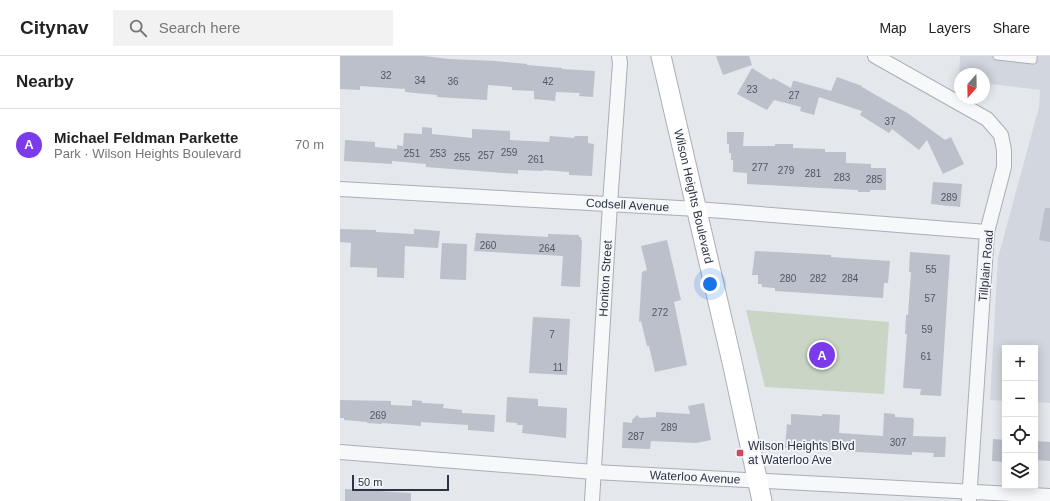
<!DOCTYPE html>
<html lang="en">
<head>
<meta charset="utf-8">
<style>
	body { margin:0; font-family:Helvetica,sans-serif; background:#f2f2f2; color:#222 }
	.controls { position:absolute; right:12px; bottom:12px; display:grid; overflow:hidden; border-radius:0px; box-shadow:0 2px 10px #0003 }
	.controls button { width:36px; height:36px; display:grid; place-items:center; padding:0; border:0; border-bottom:1px solid #e0e0e0; background:#fff; color:#222; font:20px sans-serif }
	.compass { position:absolute; left:614px; top:12px; width:36px; height:36px; border-radius:50%; background:#fff; box-shadow:0 2px 10px #0003; rotate:200deg }
	.scale { position:absolute; left:12px; bottom:10px; width:97px; box-sizing:border-box; padding-left:4px; border:2px solid #2b3445; border-top:0; font-size:11px; line-height:14px; white-space:nowrap; color:#2b3445; -webkit-text-stroke:3px #f4f6f9; paint-order:stroke }
	.you { position:absolute; left:370px; top:228px; width:14px; height:14px; margin:-10px; border:3px solid #fff; border-radius:50%; background:#1a73e8; box-shadow:0 0 0 6px #1a73e833 }
	.badge { display:grid; place-items:center; width:26px; height:26px; border-radius:50%; background:#7c3aed; color:#fff; font-size:13px; font-weight:700 }
	.pin { position:absolute; translate:-50% -50%; border:2px solid #fff; box-shadow:0 1px 4px #0006 }
	.list { margin:0; padding:0; list-style:none }
	h2 { display:flex; justify-content:space-between; align-items:center; height:52px; margin:0; padding:0 16px; font-size:17px }
	h2 small { font-size:13px; font-weight:400; color:#767676 }
	.list li { display:grid; grid-template-columns:26px 1fr auto; gap:12px; align-items:center; box-sizing:border-box; height:72px; padding:0 16px; border-top:1px solid #e0e0e0 }
	.list b { display:block; font-size:15px; white-space:nowrap }
	.list p { margin:0; font-size:13px; white-space:nowrap; color:#767676 }
	.list em { font-size:13px; font-style:normal; color:#767676 }
	.icon { flex:none; width:22px; height:22px; fill:none; stroke:currentColor; stroke-width:2; stroke-linecap:round; stroke-linejoin:round }
	.map { position:relative; flex:none; width:710px; height:445px; overflow:hidden }
	header { display:flex; align-items:center; gap:24px; box-sizing:border-box; height:56px; padding:0 20px; background:#fff; border-bottom:1px solid #e0e0e0 }
	header strong { font-size:19px }
	nav { display:flex; gap:22px; margin-inline-start:auto; font-size:14px }
	.search { width:280px; height:36px; background:#f2f2f2; display:flex; align-items:center; gap:10px; box-sizing:border-box; padding:0 14px; border-radius:0px; color:#767676; font-size:15px }
	main { display:flex }
	aside { flex:1; background:#fff }
	.map>svg:first-child { display:block }
	.built { fill:#d2d6de }
	.green { fill:#c9d6c5 }
	.building { fill:#bbc0ca }
	.lines { fill:none; stroke-linecap:round; stroke-linejoin:round }
	.lane-casing { stroke:#a9aeb7; stroke-width:9 }
	.street-casing { stroke:#a9aeb7; stroke-width:16 }
	.secondary-casing { stroke:#a9aeb7; stroke-width:21 }
	.lane { stroke:#f7f8fa; stroke-width:7 }
	.street { stroke:#f7f8fa; stroke-width:14 }
	.secondary { stroke:#fff; stroke-width:19 }
	.poi-dot { fill:#d1495b; stroke:#f4f6f9; stroke-width:1.5 }
	.labels { text-anchor:middle; stroke-width:3.5; stroke-linejoin:round; paint-order:stroke }
	.number-label { font-size:10px; fill:#4f5766 }
	.street-label { font-size:12px; fill:#2b3445; stroke:#f4f6f9 }
	.poi-label { font-size:12px; fill:#2b3445; stroke:#f4f6f9; text-anchor:start }
</style>
</head>
<body>
<header>
<strong>Citynav</strong>
<div class="search"><svg class="icon" aria-label="search" viewBox="0 0 24 24"><circle cx="10" cy="10" r="6"/><path d="M15 15l6 6"/></svg>Search here</div>
<nav><a>Map</a><a>Layers</a><a>Share</a></nav>
</header>
<main>
<aside>
<h2>Nearby<small></small></h2>
<ul class="list">
<li><span class="badge">A</span><div><b>Michael Feldman Parkette</b><p>Park · Wilson Heights Boulevard</p></div><em>70 m</em></li>
</ul>
</aside>
<div class="map">
<svg width="710" height="445" viewBox="0 0 710 445">
	<rect width="100%" height="100%" fill="#e4e7ec"/>
	<path class="built" d="M620,0H710V347L695,346V292H665V345L650,344L658,202L699,51L700,34L644,27V18H620V24H619Z"/>
	<path class="green" d="M406,254L549,266L544,338L425,331Z"/>
	<path class="building" d="M0,0H84L109,3L155,5L187,8V9L222,12V13L255,15L253,41L239,40L240,37L216,36L215,45L194,43V35L172,34V31L148,29L147,44L97,41V39L65,36V33L20,30V34L0,33Z
		M376,0H409L412,9L383,19Z
		M412,12L431,24L433,22L451,32L453,25H455L491,35L497,21L522,30V31L569,58L605,84L611,81L624,108L603,118L587,84L579,94L552,73L549,77L520,59L522,55L479,41L474,59L460,55L461,51L434,44L427,54L397,38Z
		M82,71L92,72V78L132,82V73L170,75V84L209,86L210,80L234,82L235,80H248V87L254,88L252,120L229,119V116L203,114V115L178,114V118L86,111V108L52,105V108L4,105L5,84L35,86V91L57,93V89L63,90L64,77L82,78Z
		M387,76H404L403,90H435V88H453V92L485,93V96H506V107L531,108V112H546V134H530V136H518V134L407,128V117L393,116V104H391V97H389V88H387Z
		M593,126L622,128L620,151L591,148Z
		M705,152H710V186L699,184Z
		M0,173L36,174V176L74,178V173L100,175L98,192L65,190L64,222L37,221V212L10,211L11,187L0,186Z
		M136,177L208,181V178L239,179V181H241V184H242L240,231L221,230L223,200L134,195Z
		M327,184L341,244L334,246L347,309L315,316L309,290H307L301,265L299,266L302,216L307,214L301,190Z
		M102,187L127,188L126,224L100,223Z
		M415,195L491,199V201L550,205L548,227H544L543,242L435,235V232L422,231V228H418V219H412Z
		M570,196L610,199L601,340L580,339L581,333L563,332L567,278H565L566,259H568L571,216H569Z
		M193,261L230,263L227,319L189,317Z
		M167,341L198,343V350L227,352L226,382L182,377L183,369H177V367L166,366Z
		M0,344L51,345V349L72,350V344L82,345V347L104,348L103,352L122,354V357L155,359L154,376L128,374V369L81,366V370L42,367V368L27,367V366L4,364V362H0Z
		M364,347L371,384L356,387L311,385L310,393L282,392L283,366L292,367V364L297,359L300,362L316,361V356L350,358L348,350Z
		M544,357L555,358V361L573,362V363H574L573,380L606,381L605,401H593L594,397L572,396V399L553,398L445,392L447,368L451,369V358L482,360V358L500,359L499,377L543,380Z
		M653,383L665,384V406L652,405Z
		M695,385L710,386V405L695,404Z
		M5,433L71,437V445H5Z"/>
	<g class="lines">
		<defs>
			<path id="lane" d="M657,0L693,4V0"/>
			<g id="street">
				<path d="M535,0L647,63L661,79L664,94V111L647,176L629,445"/>
				<path id="s1" d="M0,133L357,153L647,176"/>
				<path id="s2" d="M0,396L254,416L710,440"/>
				<path id="s3" d="M252,445L270,148L280,7L279,0"/>
			</g>
			<g id="secondary">
				<path id="s4" d="M321,0L392,306L422,445"/>
			</g>
		</defs>
		<use href="#lane" class="lane-casing"/>
		<use href="#street" class="street-casing"/>
		<use href="#secondary" class="secondary-casing"/>
		<use href="#lane" class="lane"/>
		<use href="#street" class="street"/>
		<use href="#secondary" class="secondary"/>
	</g>
	<rect class="poi-dot" x="396" y="393" width="8" height="8" rx="2"/>
	<g class="labels">
		<g class="number-label">
			<text x="46" y="23">32</text>
			<text x="80" y="28">34</text>
			<text x="113" y="29">36</text>
			<text x="208" y="29">42</text>
			<text x="412" y="37">23</text>
			<text x="454" y="43">27</text>
			<text x="550" y="69">37</text>
			<text x="169" y="100">259</text>
			<text x="72" y="101">251</text>
			<text x="98" y="101">253</text>
			<text x="146" y="103">257</text>
			<text x="122" y="105">255</text>
			<text x="196" y="107">261</text>
			<text x="420" y="115">277</text>
			<text x="446" y="118">279</text>
			<text x="473" y="121">281</text>
			<text x="502" y="125">283</text>
			<text x="534" y="127">285</text>
			<text x="609" y="145">289</text>
			<text x="148" y="193">260</text>
			<text x="207" y="196">264</text>
			<text x="591" y="217">55</text>
			<text x="448" y="226">280</text>
			<text x="478" y="226">282</text>
			<text x="510" y="226">284</text>
			<text x="590" y="246">57</text>
			<text x="320" y="260">272</text>
			<text x="587" y="277">59</text>
			<text x="212" y="282">7</text>
			<text x="586" y="304">61</text>
			<text x="218" y="315">11</text>
			<text x="38" y="363">269</text>
			<text x="329" y="375">289</text>
			<text x="296" y="384">287</text>
			<text x="558" y="390">307</text>
		</g>
		<g class="street-label">
			<text dy="4" stroke="none"><textPath href="#s4" startOffset="144">Wilson Heights Boulevard</textPath></text>
			<text dy="4" stroke="none"><textPath href="#s1" startOffset="288">Codsell Avenue</textPath></text>
			<text transform="translate(646 210) rotate(-85)" y="4">Tillplain Road</text>
			<text dy="4" stroke="none"><textPath href="#s3" startOffset="223">Honiton Street</textPath></text>
			<text dy="4" stroke="none"><textPath href="#s2" startOffset="356">Waterloo Avenue</textPath></text>
		</g>
		<g class="poi-label">
			<text x="408" y="394">Wilson Heights Blvd<tspan x="408" dy="14">at Waterloo Ave</tspan></text>
		</g>
	</g>
</svg>
<div class="controls">
<button>+</button>
<button>−</button>
<button><svg class="icon" aria-label="locate" viewBox="0 0 24 24"><circle cx="12" cy="12" r="6"/><path d="M12 2v4M12 18v4M2 12h4M18 12h4"/></svg></button>
<button><svg class="icon" aria-label="layers" viewBox="0 0 24 24"><path d="M12 4l9 5-9 5-9-5zM3 14l9 5 9-5"/></svg></button>
</div>
<svg class="compass" viewBox="-18 -18 36 36"><path d="M0-13l5 13h-10z" fill="#e53935"/><path d="M0 13l5-13h-10z" fill="#767676"/></svg>
<div class="scale">50 m</div>
<div class="you"></div>
<div class="pin badge" style="left:482px;top:299px">A</div>
</div>
</main>
</body>
</html>
